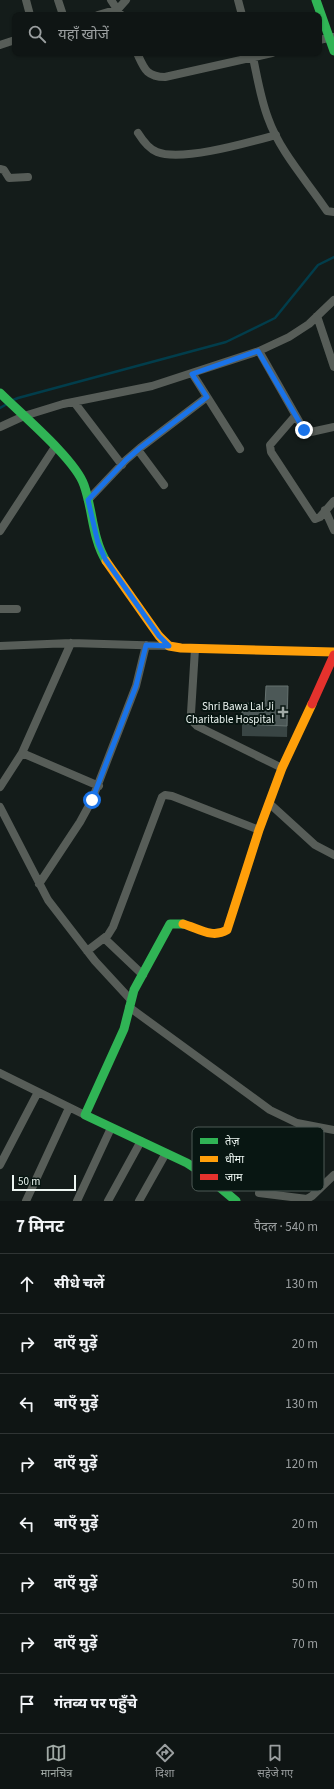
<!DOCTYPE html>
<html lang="hi">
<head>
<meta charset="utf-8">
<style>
	body { margin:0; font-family:"Source Sans 3","Noto Sans Devanagari",sans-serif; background:#181e1d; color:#f1f3f6 }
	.scale { position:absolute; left:12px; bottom:10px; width:64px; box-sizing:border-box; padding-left:4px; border:2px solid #edf6f2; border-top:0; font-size:11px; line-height:14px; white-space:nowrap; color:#edf6f2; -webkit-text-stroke:3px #081612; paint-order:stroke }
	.stop { position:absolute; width:12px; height:12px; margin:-9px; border:3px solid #1a73e8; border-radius:50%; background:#fff }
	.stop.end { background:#1a73e8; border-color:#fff; box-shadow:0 1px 4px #0008 }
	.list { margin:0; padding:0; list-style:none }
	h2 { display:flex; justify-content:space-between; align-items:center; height:52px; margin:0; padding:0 16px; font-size:17px }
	h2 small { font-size:13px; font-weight:400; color:#9b9fa0 }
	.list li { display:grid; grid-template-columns:26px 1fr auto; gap:12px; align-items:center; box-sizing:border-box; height:60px; padding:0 16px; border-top:1px solid #2f3434 }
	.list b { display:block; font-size:15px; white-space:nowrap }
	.list em { font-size:13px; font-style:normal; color:#9b9fa0 }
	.icon { flex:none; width:22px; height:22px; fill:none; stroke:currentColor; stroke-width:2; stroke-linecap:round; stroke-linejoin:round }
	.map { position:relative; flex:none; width:334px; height:1201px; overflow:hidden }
	.search { position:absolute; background:#0f1514; box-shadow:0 1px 3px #0004; left:12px; right:12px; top:12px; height:44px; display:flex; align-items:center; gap:10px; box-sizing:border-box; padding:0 14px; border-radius:8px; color:#9b9fa0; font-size:15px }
	.sheet { height:532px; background:#0f1514 }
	nav { display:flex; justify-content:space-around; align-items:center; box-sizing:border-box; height:56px; border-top:1px solid #2f3434; background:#0f1514; font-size:11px; color:#9b9fa0 }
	nav a { display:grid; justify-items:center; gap:2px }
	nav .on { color:#a1aaa6 }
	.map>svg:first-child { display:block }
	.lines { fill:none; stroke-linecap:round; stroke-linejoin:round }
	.stream { stroke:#023d4b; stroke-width:2.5 }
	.street { stroke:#575d58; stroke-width:8 }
	.fast { stroke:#30b455; stroke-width:9 }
	.slow { stroke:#ff9f0a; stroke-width:9 }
	.jam { stroke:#e5322d; stroke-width:9 }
	.wall { fill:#394544 }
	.building { fill:#4c5857; stroke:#65716f }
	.route { stroke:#1a73e8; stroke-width:5 }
	.poi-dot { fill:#a1aaa6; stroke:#081612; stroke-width:1.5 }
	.labels { text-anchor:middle; stroke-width:4; stroke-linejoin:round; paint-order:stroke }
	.poi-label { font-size:11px; fill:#edf6f2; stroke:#081612; text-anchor:end }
	.key { fill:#081612; stroke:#4d5955; stroke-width:1 }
	.key-label { font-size:11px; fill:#edf6f2 }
</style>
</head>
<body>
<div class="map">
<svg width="334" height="1201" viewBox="0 0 334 1201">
	<rect width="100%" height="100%" fill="#141c1a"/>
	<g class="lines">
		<path class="stream" d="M13,400L18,398L226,342L275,318L318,265L334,257
			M0,408L7,404"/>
		<path class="street" d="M26,0L30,15
			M58,0L63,15
			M111,0L121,15
			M238,0L242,15
			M98,15L118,9L126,0
			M319,40L333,37
			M0,45L15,40
			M137,53C144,68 146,77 165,77L272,53
			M252,53C257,75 260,97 268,118C280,152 307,181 327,211L334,212
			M138,133C143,141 149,149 157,152C182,162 250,142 276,135
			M0,169L4,170L9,178L28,177
			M317,316L334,367
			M259,351L304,430L311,432L334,427
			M192,373L240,449
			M74,402L122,465
			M295,416L270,445L271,452L315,519L320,517L334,501
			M0,427L24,416L63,404L152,386L259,351L289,337L309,324L334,300
			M138,450L164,485
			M88,500L126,460L140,448L207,397
			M325,510L334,530
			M0,531L55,447
			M0,609H17
			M0,646L71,643L169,646
			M195,649L191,713L193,722L197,726L282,768
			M22,753L99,786
			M0,787L22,753L71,643
			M270,804L315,845L334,855
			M0,807L48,900L95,961L131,1000
			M39,884L80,822L92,800L136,686L146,645
			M104,938L143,975
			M87,951L108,935L113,927L162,797L165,795L172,796L259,830
			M129,1007L270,1110L297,1123L334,1130
			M0,1073L85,1115
			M0,1165L38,1092
			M259,1193L307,1199L312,1196L334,1175
			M26,1201L69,1108
			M77,1201L111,1128
			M108,1201L141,1141
			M139,1201L166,1153"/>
		<path class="fast" d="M316,0L334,51
			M0,393C21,414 75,459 84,485C93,510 92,538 106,561
			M183,924H170L134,990L124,1029L85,1115L187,1163L204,1174L236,1201"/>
		<path class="slow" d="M106,561L159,636L169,646L181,648L334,652
			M183,924C198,928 212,939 227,930L259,830L282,768L312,704"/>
		<path class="jam" d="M312,704L334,655"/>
	</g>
	<path class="wall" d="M288,698L287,737L242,736V724L265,704Z"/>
	<path class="building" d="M266,686H288L287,726L242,724V703L265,704Z"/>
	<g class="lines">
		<path class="route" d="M92,800L136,686L146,645L169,646L159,636L105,559L98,543L88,500L126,460L140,448L207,397L192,374L258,351L304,430"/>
	</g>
	<path class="poi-dot" d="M281 706h4v4h4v4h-4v4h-4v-4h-4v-4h4z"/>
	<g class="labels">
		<g class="poi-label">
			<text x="274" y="710">Shri Bawa Lal Ji<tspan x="274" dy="13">Charitable Hospital</tspan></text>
		</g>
	</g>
	<rect x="192" y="1127" width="132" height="64" rx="6" class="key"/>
	<rect x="200" y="1138" width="18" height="6" fill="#30b455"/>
	<rect x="200" y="1156" width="18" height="6" fill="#ff9f0a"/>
	<rect x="200" y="1174" width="18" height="6" fill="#e5322d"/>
	<g class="key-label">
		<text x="225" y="1145">तेज़</text>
		<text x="225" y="1163">धीमा</text>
		<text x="225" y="1181">जाम</text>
	</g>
</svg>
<div class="scale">50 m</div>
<div class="stop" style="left:92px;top:800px"></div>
<div class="stop end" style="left:304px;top:430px"></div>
<div class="search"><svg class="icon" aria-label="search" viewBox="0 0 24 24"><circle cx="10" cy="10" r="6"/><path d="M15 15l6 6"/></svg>यहाँ खोजें</div>
</div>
<section class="sheet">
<h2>7 मिनट<small>पैदल · 540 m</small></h2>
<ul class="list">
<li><svg class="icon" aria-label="ahead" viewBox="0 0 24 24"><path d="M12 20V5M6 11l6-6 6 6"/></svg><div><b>सीधे चलें</b></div><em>130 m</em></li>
<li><svg class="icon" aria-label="right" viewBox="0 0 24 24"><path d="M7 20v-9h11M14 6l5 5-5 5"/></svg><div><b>दाएँ मुड़ें</b></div><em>20 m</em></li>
<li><svg class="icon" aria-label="left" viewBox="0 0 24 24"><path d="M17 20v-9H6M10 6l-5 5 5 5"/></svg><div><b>बाएँ मुड़ें</b></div><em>130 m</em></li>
<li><svg class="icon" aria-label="right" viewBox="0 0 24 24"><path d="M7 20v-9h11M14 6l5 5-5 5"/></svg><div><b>दाएँ मुड़ें</b></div><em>120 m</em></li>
<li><svg class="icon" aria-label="left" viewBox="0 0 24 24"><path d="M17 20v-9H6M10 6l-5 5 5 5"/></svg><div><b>बाएँ मुड़ें</b></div><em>20 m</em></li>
<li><svg class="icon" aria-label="right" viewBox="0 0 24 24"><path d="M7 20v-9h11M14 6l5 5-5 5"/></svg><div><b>दाएँ मुड़ें</b></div><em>50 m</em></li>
<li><svg class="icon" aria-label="right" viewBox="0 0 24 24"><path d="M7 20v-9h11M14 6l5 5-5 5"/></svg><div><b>दाएँ मुड़ें</b></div><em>70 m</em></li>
<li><svg class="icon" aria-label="arrive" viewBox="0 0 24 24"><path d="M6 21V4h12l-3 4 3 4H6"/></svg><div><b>गंतव्य पर पहुँचे</b></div></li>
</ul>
</section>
<nav>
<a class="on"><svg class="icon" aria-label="map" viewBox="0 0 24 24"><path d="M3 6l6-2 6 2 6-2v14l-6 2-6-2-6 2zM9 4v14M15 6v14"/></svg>मानचित्र</a>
<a><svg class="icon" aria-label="directions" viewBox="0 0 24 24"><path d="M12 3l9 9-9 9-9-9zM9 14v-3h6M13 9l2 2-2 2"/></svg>दिशा</a>
<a><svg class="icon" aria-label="saved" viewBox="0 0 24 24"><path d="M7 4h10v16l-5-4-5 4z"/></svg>सहेजे गए</a>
</nav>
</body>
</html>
